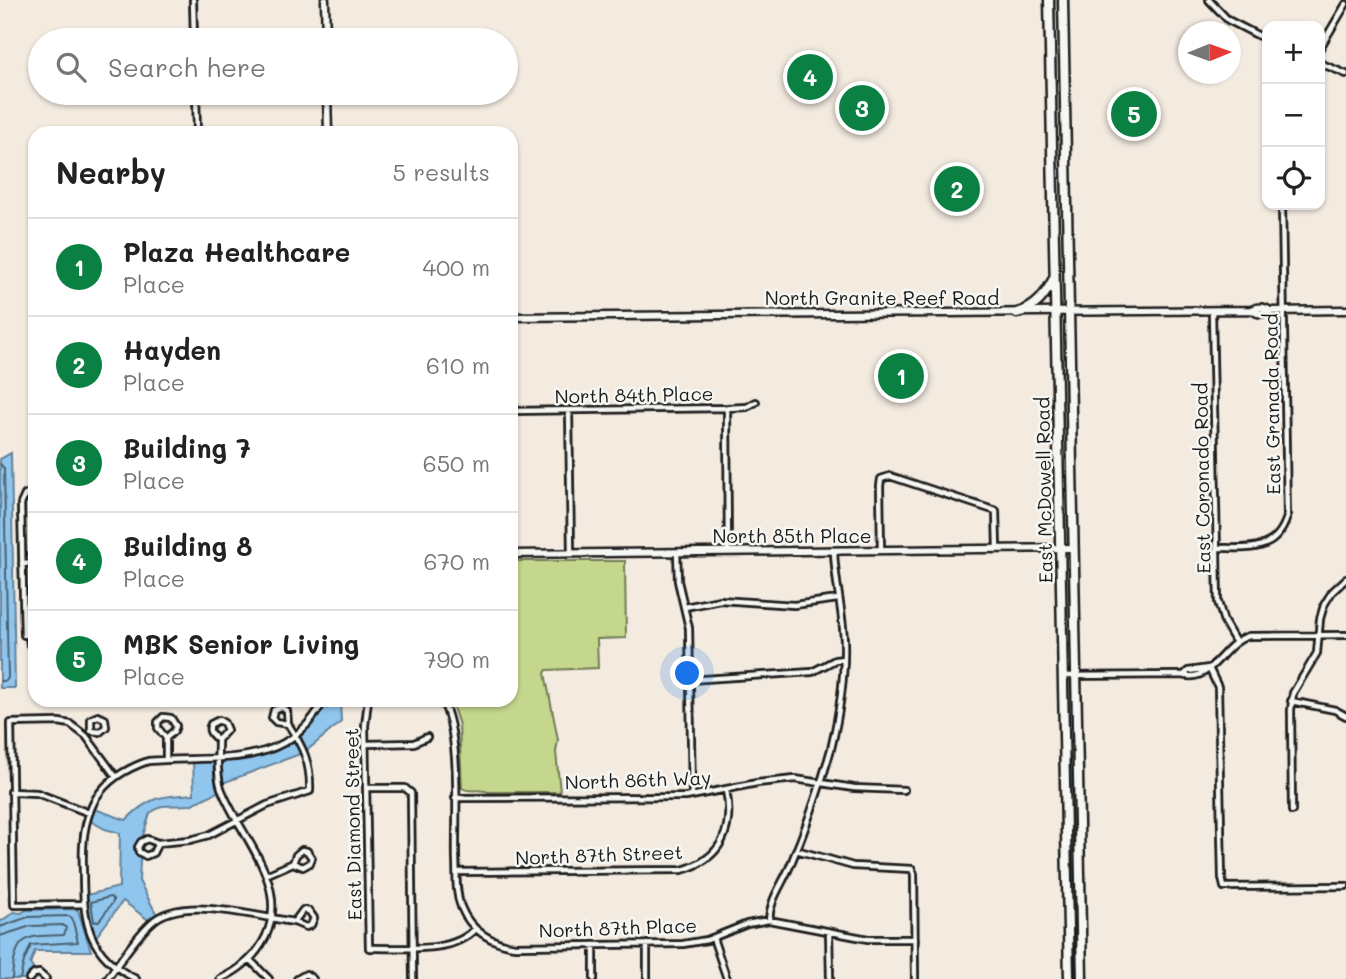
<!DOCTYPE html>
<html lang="en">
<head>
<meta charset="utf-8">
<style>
	body { margin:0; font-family:Mali,sans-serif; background:#f2f2f2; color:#222 }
	.controls { position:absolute; right:21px; top:21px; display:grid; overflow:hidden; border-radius:14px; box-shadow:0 2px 5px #0004 }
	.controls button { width:63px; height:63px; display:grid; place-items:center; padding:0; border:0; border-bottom:2px solid #e0e0e0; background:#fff; color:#222; font:35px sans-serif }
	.compass { position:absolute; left:1178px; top:21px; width:63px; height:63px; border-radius:50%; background:#fff; box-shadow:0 2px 5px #0004; rotate:89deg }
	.you { position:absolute; left:688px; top:674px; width:24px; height:24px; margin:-18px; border:5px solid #fff; border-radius:50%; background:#1a73e8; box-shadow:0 0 0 10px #1a73e833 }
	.badge { display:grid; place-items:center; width:46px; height:46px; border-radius:50%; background:#0b8043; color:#fff; font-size:23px; font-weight:700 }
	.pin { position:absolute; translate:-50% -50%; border:4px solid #fff; box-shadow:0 2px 7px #0006 }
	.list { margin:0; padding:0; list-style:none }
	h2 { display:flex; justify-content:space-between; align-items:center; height:91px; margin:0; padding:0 28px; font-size:30px }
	h2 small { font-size:23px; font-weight:400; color:#767676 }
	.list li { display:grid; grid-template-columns:46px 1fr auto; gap:21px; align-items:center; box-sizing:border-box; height:98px; padding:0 28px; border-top:2px solid #e0e0e0 }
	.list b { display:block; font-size:26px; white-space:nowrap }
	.list p { margin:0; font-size:23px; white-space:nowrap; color:#767676 }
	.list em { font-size:23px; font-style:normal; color:#767676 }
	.icon { flex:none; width:38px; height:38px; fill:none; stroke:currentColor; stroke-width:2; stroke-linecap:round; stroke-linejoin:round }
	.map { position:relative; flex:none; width:1346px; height:979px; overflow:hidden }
	.search { position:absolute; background:#fff; box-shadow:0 2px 5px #0004; left:28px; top:28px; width:490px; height:77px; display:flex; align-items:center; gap:18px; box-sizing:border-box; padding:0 24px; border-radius:38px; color:#767676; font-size:26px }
	.panel { position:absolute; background:#fff; box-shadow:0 2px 5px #0004; left:28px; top:126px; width:490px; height:581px; border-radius:21px }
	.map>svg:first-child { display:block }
	.green { fill:#c4d78c; stroke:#707a54; stroke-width:2 }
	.water { fill:#90c6ee; stroke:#62829a; stroke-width:2 }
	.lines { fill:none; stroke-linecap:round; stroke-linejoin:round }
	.shore { stroke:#4a6070; stroke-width:2 }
	.minor-casing { stroke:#1c1c1c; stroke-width:10 }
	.tertiary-casing { stroke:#1c1c1c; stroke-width:11 }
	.primary-casing { stroke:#1c1c1c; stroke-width:13 }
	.minor { stroke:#f6f6f2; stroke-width:4.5 }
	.tertiary { stroke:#f6f6f2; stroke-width:6 }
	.primary { stroke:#f6f6f2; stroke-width:8 }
	.labels { text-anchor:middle; stroke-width:5; stroke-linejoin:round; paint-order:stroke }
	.street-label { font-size:19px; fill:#1c1c1c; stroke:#f6f6f2 }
</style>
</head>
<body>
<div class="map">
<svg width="1346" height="979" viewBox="0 0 1346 979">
	<rect width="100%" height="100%" fill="#f4ebe0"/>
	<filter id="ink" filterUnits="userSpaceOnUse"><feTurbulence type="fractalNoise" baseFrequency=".0143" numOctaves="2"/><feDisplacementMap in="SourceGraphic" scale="14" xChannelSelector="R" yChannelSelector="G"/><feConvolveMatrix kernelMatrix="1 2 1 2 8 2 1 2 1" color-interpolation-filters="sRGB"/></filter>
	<g filter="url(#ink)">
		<path class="green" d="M511,561H625L626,638L597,639L598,668L547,670L545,673L558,740L556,752L560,792H488C480,788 469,793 462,788L459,725L451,701L511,700Z"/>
		<path class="water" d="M11,453L15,688H0V459Z
			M324,700H340L341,722L305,752L220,784L222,790L190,805L162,806L150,813L141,842L139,881L158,917L151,922L123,901L93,941L83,896L119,887L120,833L105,829L87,819L92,808L126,820C150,796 161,796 194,794L193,759C216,759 262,755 281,744C298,734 313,716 324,700Z
			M75,909L78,910L91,951H35L30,964L34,970L29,973L26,979H0V922L14,912L21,913L26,910Z"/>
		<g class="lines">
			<path class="shore" d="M0,464L4,468L8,678L6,681H0
				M110,897L113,899V902L99,921L94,922L91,902Z
				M0,927L28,917L69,916L72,918L78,942L31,945L24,961L20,979
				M0,936L31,926L63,925L66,928L64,935C26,936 15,934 12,979"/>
			<defs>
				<path id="minor" d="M193,0L194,40
					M1209,0L1228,20L1267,40
					M1320,48L1346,4
					M1320,63L1346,74
					M196,93L197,133
					M1212,311L1218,602L1224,622L1235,641
					M727,408L728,552
					M569,410L571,553
					M511,411L727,408L747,407L756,402
					M35,491L25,495L21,504L24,635H35
					M1217,548C1248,548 1276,553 1287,517L1282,205
					M881,550L880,486L881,479L890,476L996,511L997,548
					M677,552L678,581L689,628L692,796
					M22,564L35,563
					M685,607L720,600L794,605L838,599
					M29,635L30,645
					M1209,668L1218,687L1222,878L1224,887L1346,886
					M1184,675L1188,671L1209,668
					M1064,676L1182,675C1212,684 1222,643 1249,636L1346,635
					M689,680L812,672L835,660L844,659
					M368,700L365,726L369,948C402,947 451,955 475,929
					M442,700C462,739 455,815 456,859C457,875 455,892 461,907C470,930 491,943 515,946L683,944L707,940L747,924L769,920L868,939H915
					M1291,701L1335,710L1346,716
					M281,707L287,711L288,724L276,722L272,718L274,710Z
					M98,716L105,719L106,727L100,732L91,731V719Z
					M163,717L171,718L176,726L174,731L166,738L158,728V722Z
					M219,720L224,723L227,730L218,740C212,735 207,731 211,724Z
					M218,740C218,755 216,773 221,788C239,836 290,882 266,936C256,957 240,970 220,979
					M366,744L414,743L427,737
					M166,760V738
					M366,788H405L411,793L413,979
					M11,792L37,793L89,813
					M455,798L686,797L757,783L795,779L854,788L904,790
					M1292,811L1291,710L1293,693L1317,653L1320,619L1324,605L1332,592L1346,579
					M147,839L158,843L153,853L146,856L139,852L138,847L141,842Z
					M158,843L190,840L209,835L267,805L310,791C311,763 303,747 288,724
					M302,850L307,851L312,858L310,863L303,867L293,863L296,855Z
					M796,850L853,866L912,869L914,874L915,979
					M457,872L682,870C722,859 734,829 726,790
					M266,875L293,863
					M83,904L14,905L11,723L59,722L70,724L86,736L116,777
					M303,910L309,911L314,918L311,925L306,927L294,922Z
					M769,920C770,899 782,885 790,866C806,828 820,788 831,749C839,715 845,677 844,642C843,611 835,582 834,551
					M829,932L830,979
					M713,938L727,979
					M647,944V979
					M594,945V979
					M250,960L269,979
					M29,979L34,974L39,973L46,979
					M107,979C121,960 134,939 151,923C181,894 257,917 294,922
					M136,979C87,955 83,921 83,871C82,845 83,822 96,798C107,780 128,768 148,761C214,755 287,772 324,700
					M297,979L306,974L313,979"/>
				<path id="tertiary" d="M325,0L326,40
					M327,93L328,133
					M1252,310C1258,315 1265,314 1270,311L1346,310
					M511,317L1252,310C1258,306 1265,307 1270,311
					M511,554L1074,548"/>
				<path id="primary" d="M1049,0L1069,979
					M1063,0L1082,979
					M1017,313C1036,308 1045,296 1054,278"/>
			</defs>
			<use href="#minor" class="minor-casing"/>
			<use href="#tertiary" class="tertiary-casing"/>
			<use href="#primary" class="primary-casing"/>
			<use href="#minor" class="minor"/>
			<use href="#tertiary" class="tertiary"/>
			<use href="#primary" class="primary"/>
		</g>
	</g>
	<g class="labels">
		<g class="street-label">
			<text x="882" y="305">North Granite Reef Road</text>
			<text transform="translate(634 395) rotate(-1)" y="7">North 84th Place</text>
			<text transform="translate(1272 404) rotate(-91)" y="7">East Granada Road</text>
			<text transform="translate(1202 478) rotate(-91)" y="7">East Coronado Road</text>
			<text transform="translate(1044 490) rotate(-91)" y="7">East McDowell Road</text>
			<text x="792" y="543">North 85th Place</text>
			<text transform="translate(638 780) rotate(-2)" y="7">North 86th Way</text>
			<text transform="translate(353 824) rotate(-91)" y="7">East Diamond Street</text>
			<text transform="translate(599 855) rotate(-2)" y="7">North 87th Street</text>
			<text transform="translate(618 928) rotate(-2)" y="7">North 87th Place</text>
		</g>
	</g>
</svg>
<div class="controls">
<button>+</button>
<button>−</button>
<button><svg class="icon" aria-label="locate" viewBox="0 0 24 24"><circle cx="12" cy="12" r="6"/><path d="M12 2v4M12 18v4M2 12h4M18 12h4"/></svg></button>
</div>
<svg class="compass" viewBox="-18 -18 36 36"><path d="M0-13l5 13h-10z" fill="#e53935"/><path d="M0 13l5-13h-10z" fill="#767676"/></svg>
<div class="you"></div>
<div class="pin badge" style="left:901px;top:376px">1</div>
<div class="pin badge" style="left:957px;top:189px">2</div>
<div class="pin badge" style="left:862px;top:108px">3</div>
<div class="pin badge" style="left:810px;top:77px">4</div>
<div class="pin badge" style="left:1134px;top:114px">5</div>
<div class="search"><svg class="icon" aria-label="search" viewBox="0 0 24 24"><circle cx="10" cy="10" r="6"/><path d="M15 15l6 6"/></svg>Search here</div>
<section class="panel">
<h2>Nearby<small>5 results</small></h2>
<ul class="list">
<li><span class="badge">1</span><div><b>Plaza Healthcare</b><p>Place</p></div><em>400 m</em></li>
<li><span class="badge">2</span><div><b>Hayden</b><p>Place</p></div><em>610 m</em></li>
<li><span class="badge">3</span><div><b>Building 7</b><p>Place</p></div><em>650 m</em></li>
<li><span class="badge">4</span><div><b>Building 8</b><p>Place</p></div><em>670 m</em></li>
<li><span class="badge">5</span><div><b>MBK Senior Living</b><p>Place</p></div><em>790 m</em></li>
</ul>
</section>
</div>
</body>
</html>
